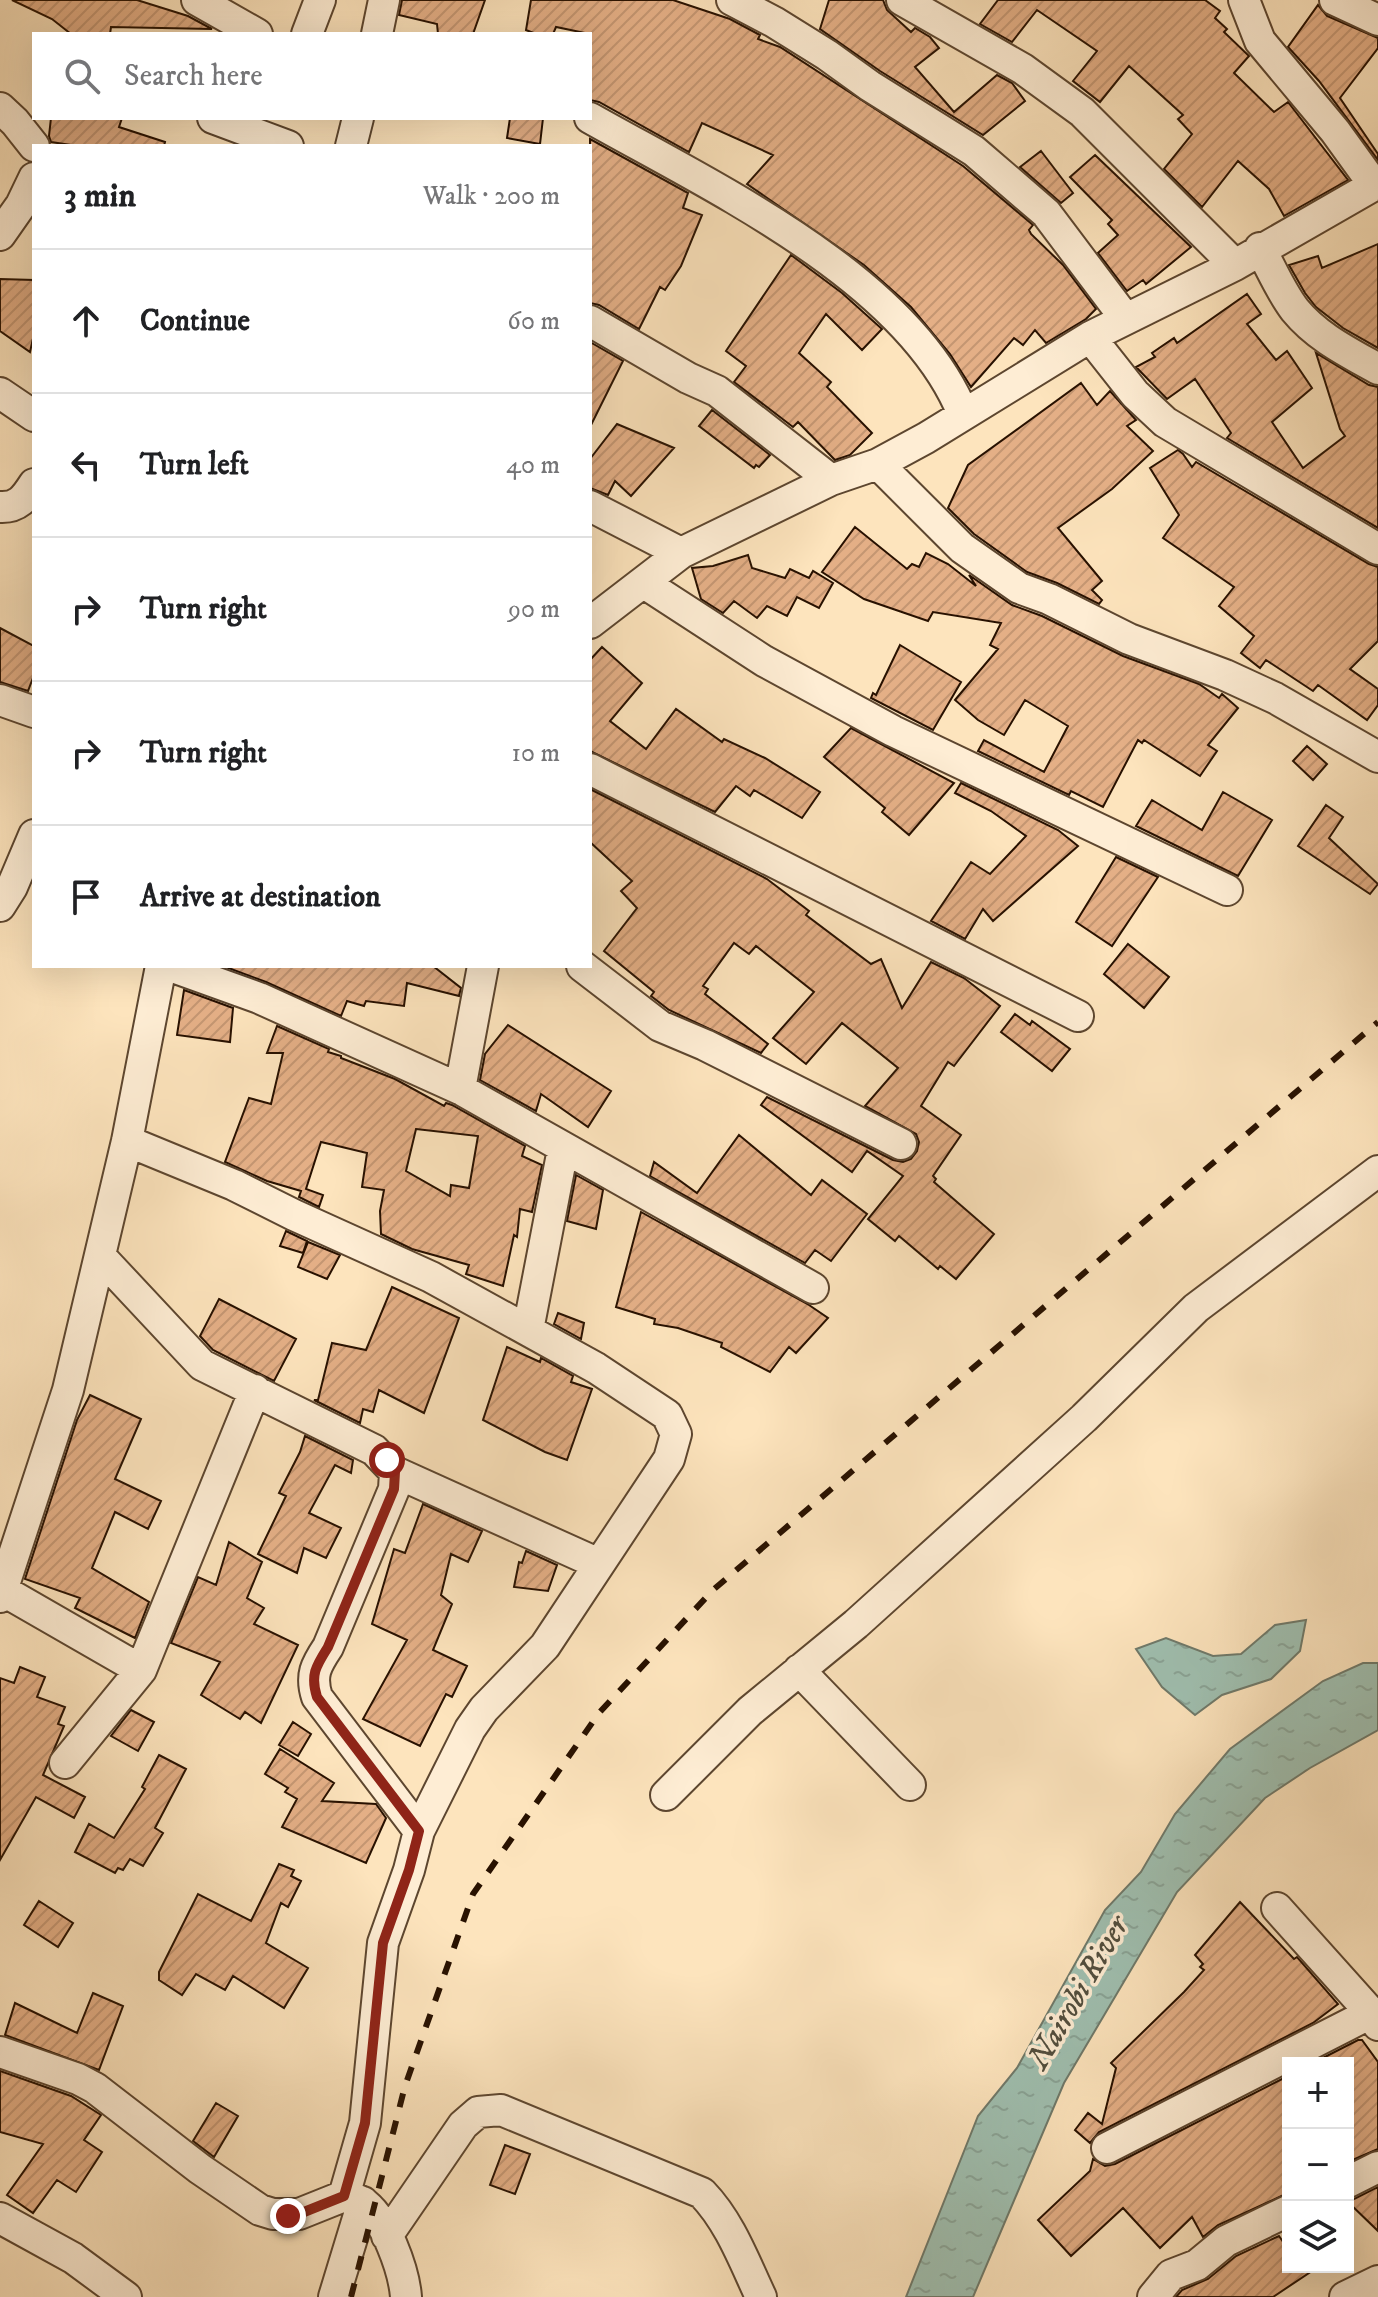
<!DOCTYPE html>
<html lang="en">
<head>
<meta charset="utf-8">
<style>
	body { margin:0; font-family:"IM FELL DW Pica",serif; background:#f2f2f2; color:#202124 }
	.controls { position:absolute; right:24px; bottom:24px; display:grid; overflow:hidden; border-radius:0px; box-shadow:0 8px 32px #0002 }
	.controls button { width:72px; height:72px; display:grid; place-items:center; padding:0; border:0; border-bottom:2px solid #e0e0e0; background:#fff; color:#202124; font:40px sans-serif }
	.stop { position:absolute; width:24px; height:24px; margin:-18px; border:6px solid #8f2418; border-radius:50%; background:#fff }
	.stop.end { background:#8f2418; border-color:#fff; box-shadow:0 2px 8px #0008 }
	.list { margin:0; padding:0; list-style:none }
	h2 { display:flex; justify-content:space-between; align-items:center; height:104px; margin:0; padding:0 32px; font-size:34px }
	h2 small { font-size:26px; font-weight:400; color:#757577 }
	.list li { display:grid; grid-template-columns:52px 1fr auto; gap:24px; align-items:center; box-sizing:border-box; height:144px; padding:0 32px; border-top:2px solid #e0e0e0 }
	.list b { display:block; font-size:30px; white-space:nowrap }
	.list em { font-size:26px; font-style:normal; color:#757577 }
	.icon { flex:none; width:44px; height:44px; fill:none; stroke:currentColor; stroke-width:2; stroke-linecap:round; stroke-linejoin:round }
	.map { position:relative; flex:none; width:1378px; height:2297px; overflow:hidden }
	.search { position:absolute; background:#fff; box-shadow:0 8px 32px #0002; left:32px; top:32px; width:560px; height:88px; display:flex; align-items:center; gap:20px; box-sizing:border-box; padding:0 28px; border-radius:0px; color:#757577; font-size:30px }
	.panel { position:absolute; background:#fff; box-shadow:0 8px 32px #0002; left:32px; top:144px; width:560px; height:824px; border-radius:0px }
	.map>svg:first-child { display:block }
	.water { fill:url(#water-ripples); stroke:#6f796a; stroke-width:2 }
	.building { fill:url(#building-hatch); stroke:#281100; stroke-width:2; fill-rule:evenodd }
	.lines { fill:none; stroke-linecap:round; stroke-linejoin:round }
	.minor-casing { stroke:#5d462f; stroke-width:34 }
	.minor { stroke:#feedd4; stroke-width:30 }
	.rail { stroke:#281100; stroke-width:6; stroke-dasharray:14 14; stroke-linecap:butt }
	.route { stroke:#8f2418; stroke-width:10 }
	.labels { text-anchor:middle; stroke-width:7; stroke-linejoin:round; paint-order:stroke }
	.water-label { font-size:32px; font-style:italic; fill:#524e3e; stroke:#feedd4 }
</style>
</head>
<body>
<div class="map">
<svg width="1378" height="2297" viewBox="0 0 1378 2297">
	<defs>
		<pattern id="water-ripples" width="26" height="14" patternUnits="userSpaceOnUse" patternTransform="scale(2)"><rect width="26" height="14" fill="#9fbfb0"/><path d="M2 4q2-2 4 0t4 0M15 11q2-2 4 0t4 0" fill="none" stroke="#89a396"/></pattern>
		<pattern id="building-hatch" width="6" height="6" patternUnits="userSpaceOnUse" patternTransform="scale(2)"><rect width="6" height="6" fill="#e4af86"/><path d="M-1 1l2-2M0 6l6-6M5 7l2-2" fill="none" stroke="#c49672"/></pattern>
	</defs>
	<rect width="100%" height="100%" fill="#fde4bd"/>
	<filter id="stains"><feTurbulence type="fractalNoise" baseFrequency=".0025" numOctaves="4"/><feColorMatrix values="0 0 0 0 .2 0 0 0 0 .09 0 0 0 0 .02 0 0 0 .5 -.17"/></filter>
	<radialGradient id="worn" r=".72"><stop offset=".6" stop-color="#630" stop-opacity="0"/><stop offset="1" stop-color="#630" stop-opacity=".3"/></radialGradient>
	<path class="water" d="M1306,1620L1300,1651L1271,1679L1222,1695L1195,1715L1162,1687L1136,1649L1166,1638L1213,1656L1241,1654L1275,1625Z
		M1363,1663H1378V1730L1310,1768L1265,1798L1177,1892L1064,2083L973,2297H906L978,2116L1017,2068L1105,1910L1141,1872L1175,1814L1230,1749L1323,1681Z"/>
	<path class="building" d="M12,0H137L188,16L212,29L111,27L110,34H71L52,19Z
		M402,0H485L473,34H438L437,24L399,15Z
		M531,0H673L730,19L760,35L758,39L780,47L963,166L1033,225L1029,230L1031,234L1063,265L1096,309L1086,319L1046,343L1035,330L1023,345L1014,338L971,387L950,354L911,307L864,265L747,184L773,155L702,123L689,152L599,102L590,100V34L556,27L553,34H536L526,30Z
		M829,0H883L887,10L911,32L915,28L930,37L939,48L915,67L954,112L997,75L1012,83L1025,101L983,135L880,71L820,29Z
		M998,0H1205L1220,11L1215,18L1227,29L1224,32L1249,56L1234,73L1274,112L1288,102L1348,180L1284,216L1269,189L1238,161L1202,207L1164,169L1192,134L1178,119L1183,115L1129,66L1100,102L1073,81L1097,51L1037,10L1012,42L980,24Z
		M1318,5L1327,16L1378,38V48L1340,98L1378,154V160L1319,81L1288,47Z
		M51,118H122L119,127L165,142L164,146H78L51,142L49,136Z
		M510,118H543L540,144L507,138Z
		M590,139L688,193L683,208L702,215L681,266L665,290L660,287L639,329L599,305L590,303Z
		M1041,151L1073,193L1061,203L1020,167Z
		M1095,155L1191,247L1146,284L1143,280L1127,291L1098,253L1118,235L1108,224L1112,220L1070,177Z
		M1378,244V348L1343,328L1316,307L1305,293L1289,265L1318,256L1322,268Z
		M791,255L842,293L882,329L862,350L826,314L799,353L831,382L827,387L872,433L850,455L835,460L798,422L793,427L734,382L746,366L726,351Z
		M0,279L34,280V334L30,352L0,331Z
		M1247,294L1261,314L1247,324L1276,360L1287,351L1312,388L1272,422L1303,468L1345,436L1340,429L1316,353L1369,385L1378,387V528L1227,438L1231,433L1195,379L1167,399L1136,367L1155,357L1152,353L1174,338L1177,343Z
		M590,342L623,361L590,427Z
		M1081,383L1097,405L1110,391L1136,420L1127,426L1153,451L1112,489L1058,528L1102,581L1092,590L1102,600L1099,604L1057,583L1027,572L974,534L948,508L968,465Z
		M712,410L770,455L759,467L756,465L754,468L699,426Z
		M617,424L674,448L631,496L615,481L608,495L590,488V459Z
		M1178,450L1183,454L1192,467L1196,462L1369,564L1378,567V641L1350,669L1378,689V705L1367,720L1318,685L1313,691L1266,660L1260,668L1241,653L1254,636L1219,606L1234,587L1163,538L1179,515L1150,468Z
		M855,527L907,569L912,564L919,567L926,553L948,564L976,586L969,575L1012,605L1042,616L1123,656L1199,684L1219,698L1222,694L1238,708L1208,745L1217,751L1200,776L1144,740L1142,743L1138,740L1103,807L1071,791L1069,795L978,751L984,740L1044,772L1068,726L1025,700L1004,735L978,720L955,700L998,649L990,645L1001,623L933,612L928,621L864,599L822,572Z
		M748,555L752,568L785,578L790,569L809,578L813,571L833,583L819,608L797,597L787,616L767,606L757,618L734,601L723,613L701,599L692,568L713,566Z
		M0,628L34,646V675L28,691L0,682Z
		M900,645L961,682L933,730L871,698L873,693L876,695Z
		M602,647L642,683L610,721L646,749L676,709L722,742L724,739L765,758L820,792L802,818L754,790L750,796L736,786L715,812L590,751V660Z
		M851,728L954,783L909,835L882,812L885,808L824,757Z
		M1307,746L1327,764L1313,780L1293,761Z
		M961,783L1058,830L1078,846L993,921L983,909L965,939L931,921L971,862L990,874L1026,836L991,811L955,793Z
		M590,789L767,879L809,911L806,915L871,964L881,959L902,1008L931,962L964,978L1000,1006L954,1066L948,1062L921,1106L961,1135L933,1176L936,1179L934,1182L994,1234L956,1279L940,1266L938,1269L899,1236L895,1241L868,1219L903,1176L867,1151L852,1172L761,1105L767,1097L893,1160L903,1162L911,1159L917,1151L919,1142L916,1134L865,1106L898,1068L842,1023L806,1064L773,1038L814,992L756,946L749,954L734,943L703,986L708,989L705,994L768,1044L761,1053L669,1010L651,996L654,992L604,951L637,908L621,891L632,881L590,842Z
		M1223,792L1272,820L1238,876L1136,826L1152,800L1202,830Z
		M1326,805L1343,817L1329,838L1378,884L1370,894L1298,846Z
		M1116,857L1158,877L1112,946L1076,922Z
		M1128,944L1169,977L1144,1008L1104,974Z
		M223,966H433L461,988L459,996L407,983L404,1006L366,1001L364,1006L347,1001L341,1016L266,982Z
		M184,990L233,1008L230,1042L177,1035Z
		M1015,1014L1030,1025L1032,1021L1070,1049L1052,1071L1001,1032Z
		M508,1025L611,1091L588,1127L541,1094L536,1111L480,1080L485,1054Z
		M277,1026L329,1049L328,1052L341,1056V1058L395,1079L444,1106L446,1103L452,1105L525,1146L522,1156L542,1165L532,1212L520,1209L517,1237L514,1235L503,1286L466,1274L469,1265L412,1249L381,1234L380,1211L384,1190L362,1187L367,1153L321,1142L306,1189L323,1195L319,1207L299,1197L301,1191L267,1181L225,1162L249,1098L271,1104L283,1053H267ZM416,1129L478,1136L469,1188L451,1185L450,1196L406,1171Z
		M739,1135L811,1195L822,1180L867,1214L831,1261L815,1250L805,1263L650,1176L654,1162L697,1193Z
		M576,1175L603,1190L596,1229L567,1221Z
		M641,1212L809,1305L828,1318L796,1353L789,1347L770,1372L721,1347L722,1343L678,1328L654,1324L655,1319L616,1307Z
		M286,1231L307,1241L303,1253L280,1246Z
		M308,1242L340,1255L327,1279L298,1267Z
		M392,1287L459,1318L424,1413L379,1390L373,1412L363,1409L360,1423L314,1400H318L332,1343L366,1350Z
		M219,1299L296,1339L274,1381L213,1350L200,1336Z
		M558,1313L584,1323L581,1339L554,1324Z
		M507,1347L540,1362L541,1358L573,1376L571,1382L592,1389L567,1460L545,1452L483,1420Z
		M90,1395L141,1419L115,1479L161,1501L148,1529L115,1512L92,1568L149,1602L135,1638L75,1608L80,1598L25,1579L77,1420Z
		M305,1436L353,1460L351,1473L335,1465L309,1513L341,1528L326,1558L304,1548L297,1573L258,1554L286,1496L279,1493L300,1452Z
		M423,1504L482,1531L468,1562L451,1554L441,1595L452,1604L433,1650L467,1666L452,1697L446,1694L420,1746L363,1719L407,1640L372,1624L394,1549L405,1553Z
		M229,1542L262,1562L247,1598L264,1608L254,1624L298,1645L261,1723L245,1712L240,1719L201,1695L220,1662L171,1643L198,1577L216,1585Z
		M526,1551L557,1565L548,1591L514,1587L519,1562L522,1563Z
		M20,1667L45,1677L37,1697L65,1707L58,1724L64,1726L43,1775L85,1797L74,1818L36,1797L0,1860V1678L14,1683Z
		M131,1710L154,1722L138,1751L111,1736Z
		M293,1722L311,1734L298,1756L279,1745Z
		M280,1749L334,1783L322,1801L376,1804L386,1818L366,1863L282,1827L297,1799L285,1792L288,1788L265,1774Z
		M159,1755L186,1769L155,1828L163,1833L143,1866L130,1859L123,1870L118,1868L115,1873L75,1852L89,1824L114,1838L145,1789L142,1787Z
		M279,1864L294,1870L291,1876L301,1881L288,1907L281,1903L266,1943L308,1968L284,2008L233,1976L225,1990L196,1974L182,1995L159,1980V1972L198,1894L251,1921Z
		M39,1901L73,1923L58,1947L24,1925Z
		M1240,1902L1294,1959L1297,1957L1338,2004L1313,2023L1099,2132L1090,2143L1075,2130L1088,2113L1102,2124L1116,2068L1111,2063L1184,1992L1204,1970L1200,1967L1203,1964L1195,1955Z
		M93,1993L123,2006L99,2070L5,2035L15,2003L77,2033Z
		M1358,2040H1362L1378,2062V2149L1348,2162V2063H1313Z
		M0,2071L71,2096L101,2115L84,2140L102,2152L76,2192L57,2180L33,2213L7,2195L43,2144L0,2132Z
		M1288,2076V2193L1218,2225L1203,2237L1192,2217L1160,2248L1123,2208L1071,2256L1038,2220L1090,2171L1093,2159L1105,2166L1115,2164Z
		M216,2103L238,2116L214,2157L193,2141Z
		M505,2145L530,2154L515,2194L490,2185Z
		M1378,2187V2231L1348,2202Z
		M1279,2236L1288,2249V2267H1318L1273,2297H1176L1182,2290L1208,2279L1236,2256Z"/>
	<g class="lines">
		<defs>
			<path id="minor" d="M197,0L257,34
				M732,0L774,22L827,55L870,86L974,151L1046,213L1125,318
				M902,0L1023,69L1082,112L1235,265
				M1244,0L1260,41L1335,131L1374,185
				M1335,0L1378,20
				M307,34L320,0
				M377,34L384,0
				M0,108L15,122L34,146
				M213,118L288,146
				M590,118C712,187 909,279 963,414
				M351,146L358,118
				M0,235L21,205L34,178
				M1260,248C1271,268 1281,292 1295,310C1317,337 1348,352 1378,369
				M590,321L688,378L717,391L831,480
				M1090,337L1135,394L1165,422L1378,549
				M0,393L34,416
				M878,464L962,548L1019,588L1049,599L1129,639L1225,675L1275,698L1378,757
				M590,506L681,553
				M0,507C18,508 25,498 34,484
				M644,583L764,661L893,731L1227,890
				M590,623L681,553L831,480L878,464L926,438L1090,337L1235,265L1378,183
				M0,700L34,712
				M590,769L1078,1016
				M0,906L12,887L34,835
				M170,966L259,998L460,1089L813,1288
				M582,966L660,1026L705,1045L901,1144
				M460,1089L483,966
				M127,1141L234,1185L294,1215L431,1277L596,1368L667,1415L676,1434L669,1459L545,1646L484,1709L470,1729L419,1831L409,1870L383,1943L365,2123L344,2196C349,2198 357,2199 362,2202C385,2216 404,2271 406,2297
				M100,1256L202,1365L374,1450L395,1472L394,1489L328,1647C316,1665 310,1675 317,1697L419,1831
				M528,1330L563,1149
				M395,1472L599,1564
				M2,1590L141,1670
				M0,1597L68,1390L127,1141L161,966
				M799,1670L910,1785
				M65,1763L141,1670L255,1390
				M666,1795L750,1711L856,1624L1084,1418L1196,1308L1378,1171
				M1277,1908L1371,2013L1378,2025
				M0,2052L78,2079L95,2088L200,2169L260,2210L273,2214H299L344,2196
				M1107,2148L1371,2013
				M1348,2182L1378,2167
				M0,2218L73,2258L126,2297
				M387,2236L463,2125L478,2112L501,2110L702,2193C730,2222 744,2261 761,2297
				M334,2297L363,2202
				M1153,2297L1171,2275L1197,2265L1226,2241L1288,2211
				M1345,2297L1378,2281"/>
		</defs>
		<use href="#minor" class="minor-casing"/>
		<use href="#minor" class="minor"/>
		<path class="rail" d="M351,2297L405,2086L473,1894L599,1713L713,1590L1378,1022"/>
	</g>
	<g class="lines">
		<path class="route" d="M288,2216L299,2214L344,2196L365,2123L383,1943L409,1870L419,1831L317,1697C310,1675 316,1666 328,1647L394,1489L395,1472L387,1460"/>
	</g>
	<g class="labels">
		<g class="water-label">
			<text transform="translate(1077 1992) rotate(-60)" y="11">Nairobi River</text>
		</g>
	</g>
	<rect width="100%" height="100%" filter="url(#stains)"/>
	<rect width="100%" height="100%" fill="url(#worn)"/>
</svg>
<div class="controls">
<button>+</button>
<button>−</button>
<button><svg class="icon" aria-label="layers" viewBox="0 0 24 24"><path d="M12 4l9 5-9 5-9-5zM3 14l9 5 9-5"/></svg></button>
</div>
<div class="stop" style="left:387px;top:1460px"></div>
<div class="stop end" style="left:288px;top:2216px"></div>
<div class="search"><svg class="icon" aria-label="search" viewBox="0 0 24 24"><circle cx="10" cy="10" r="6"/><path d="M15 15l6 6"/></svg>Search here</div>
<section class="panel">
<h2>3 min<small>Walk · 200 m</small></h2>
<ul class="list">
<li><svg class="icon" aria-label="ahead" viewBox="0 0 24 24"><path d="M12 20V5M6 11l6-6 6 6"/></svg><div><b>Continue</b></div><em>60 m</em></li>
<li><svg class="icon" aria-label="left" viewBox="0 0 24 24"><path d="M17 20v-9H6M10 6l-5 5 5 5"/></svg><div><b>Turn left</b></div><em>40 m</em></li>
<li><svg class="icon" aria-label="right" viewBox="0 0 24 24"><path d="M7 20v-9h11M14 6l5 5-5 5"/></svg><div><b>Turn right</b></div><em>90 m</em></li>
<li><svg class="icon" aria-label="right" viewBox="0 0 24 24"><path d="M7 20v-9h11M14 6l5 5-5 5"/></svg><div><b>Turn right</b></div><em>10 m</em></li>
<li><svg class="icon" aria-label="arrive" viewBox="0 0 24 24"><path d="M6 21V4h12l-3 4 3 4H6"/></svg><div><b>Arrive at destination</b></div></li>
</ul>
</section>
</div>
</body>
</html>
